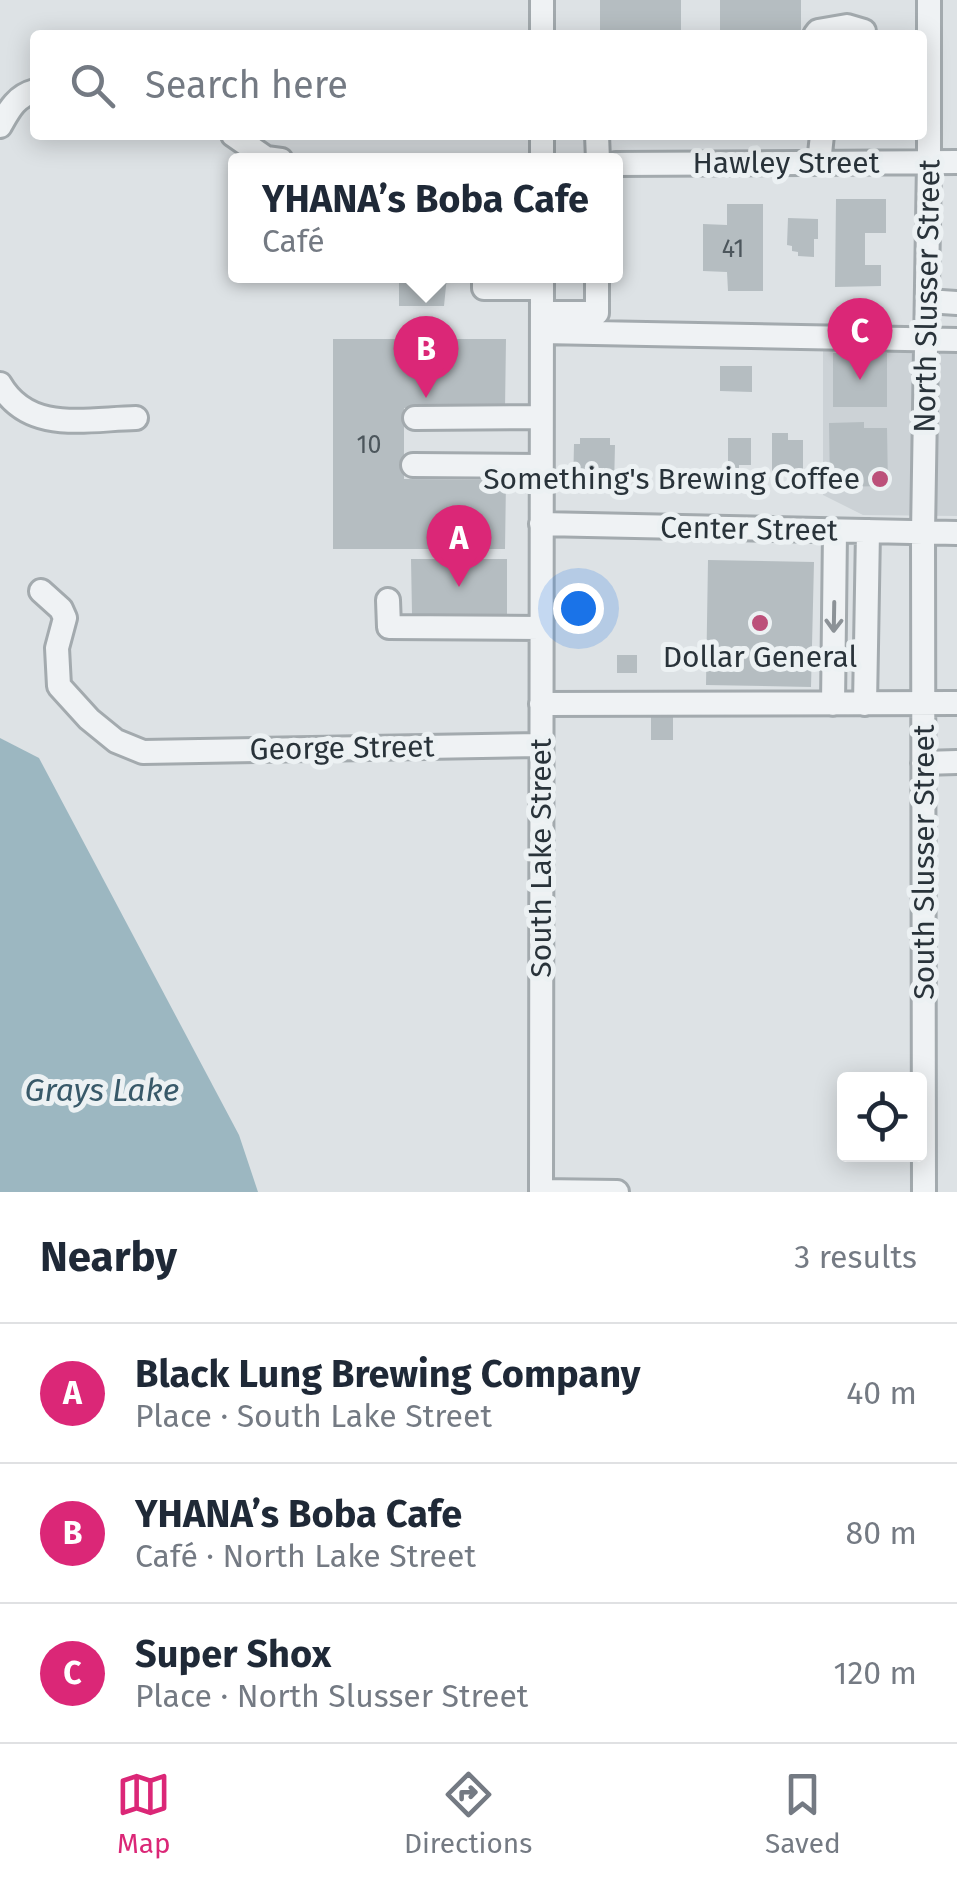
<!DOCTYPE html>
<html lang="en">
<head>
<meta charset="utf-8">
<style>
	body { margin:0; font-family:"Fira Sans",sans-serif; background:#f6f6f7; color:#1f2937 }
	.controls { position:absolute; right:30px; bottom:30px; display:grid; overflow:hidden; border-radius:10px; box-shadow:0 5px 25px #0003 }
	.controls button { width:90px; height:90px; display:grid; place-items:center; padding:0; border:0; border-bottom:2px solid #e0e1e3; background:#fff; color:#1f2937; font:50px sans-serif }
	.you { position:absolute; left:578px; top:608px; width:35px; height:35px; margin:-25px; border:8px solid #fff; border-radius:50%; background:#1a73e8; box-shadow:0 0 0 15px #1a73e833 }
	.badge { display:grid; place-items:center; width:65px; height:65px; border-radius:50%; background:#db2777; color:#fff; font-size:32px; font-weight:700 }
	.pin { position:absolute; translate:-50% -82px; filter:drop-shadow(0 2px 5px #0008) }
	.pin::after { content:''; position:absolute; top:52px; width:35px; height:30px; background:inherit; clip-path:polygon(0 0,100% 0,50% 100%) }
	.popup { position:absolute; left:228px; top:153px; width:395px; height:130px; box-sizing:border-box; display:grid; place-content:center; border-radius:10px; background:#fff; filter:drop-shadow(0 2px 8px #0005); font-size:32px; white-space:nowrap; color:#747a83 }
	.popup b { font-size:38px; color:#1f2937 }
	.popup::after { content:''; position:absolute; left:50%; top:100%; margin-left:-20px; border:20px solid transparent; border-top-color:#fff }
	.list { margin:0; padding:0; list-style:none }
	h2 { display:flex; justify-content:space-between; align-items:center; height:130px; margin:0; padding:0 40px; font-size:42px }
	h2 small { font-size:32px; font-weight:400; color:#747a83 }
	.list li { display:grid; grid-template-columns:65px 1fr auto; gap:30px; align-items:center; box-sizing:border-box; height:140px; padding:0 40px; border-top:2px solid #e0e1e3 }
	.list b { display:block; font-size:38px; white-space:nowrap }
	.list p { margin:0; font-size:32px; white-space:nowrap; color:#747a83 }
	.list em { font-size:32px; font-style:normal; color:#747a83 }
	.icon { flex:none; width:55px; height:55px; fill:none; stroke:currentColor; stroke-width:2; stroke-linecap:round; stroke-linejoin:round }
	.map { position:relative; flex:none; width:957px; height:1192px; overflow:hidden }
	.search { position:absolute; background:#fff; box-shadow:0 5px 25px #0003; left:30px; right:30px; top:30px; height:110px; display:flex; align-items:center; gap:25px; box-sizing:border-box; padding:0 35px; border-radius:10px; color:#747a83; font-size:38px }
	.sheet { height:550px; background:#fff }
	nav { display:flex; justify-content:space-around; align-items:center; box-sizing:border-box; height:140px; border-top:2px solid #e0e1e3; background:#fff; font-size:28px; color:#747a83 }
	nav a { display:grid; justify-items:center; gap:5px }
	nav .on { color:#db2777 }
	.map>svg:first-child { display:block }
	.built { fill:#ccd2d6 }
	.water { fill:#9cb7c1 }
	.building { fill:#b5bdc1 }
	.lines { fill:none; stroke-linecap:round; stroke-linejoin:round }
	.minor-casing { stroke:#a3aaae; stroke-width:28 }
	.minor { stroke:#eff2f4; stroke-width:22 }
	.oneway { stroke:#8c9297 }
	.poi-dot { fill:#bc507a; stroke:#ecf1f3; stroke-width:4 }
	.labels { text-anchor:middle; stroke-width:10; stroke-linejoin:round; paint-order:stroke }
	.number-label { font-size:25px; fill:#4c565c }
	.street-label { font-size:30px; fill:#29333a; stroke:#ecf1f3 }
	.poi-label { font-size:30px; fill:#29333a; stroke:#ecf1f3; text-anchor:end }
	.water-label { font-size:32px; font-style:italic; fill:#385969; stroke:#ecf1f3 }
</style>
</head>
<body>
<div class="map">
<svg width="957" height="1192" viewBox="0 0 957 1192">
	<rect width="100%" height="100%" fill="#dde2e5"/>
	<path class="built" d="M823,345L957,348V516L863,515L823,495Z"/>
	<path class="water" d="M0,738L39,758L239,1135L258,1192H0Z"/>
	<path class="building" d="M600,0H681V35H600Z
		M720,0H801V35H720Z
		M836,199H886V233H865V265H881V286L835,287Z
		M727,204H763V291H728L727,272L703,271V224L727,225Z
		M788,218L818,219V239H814V257L798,256V252L792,251V246L787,245Z
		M399,276H447L444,306H399Z
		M333,339H506L505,409L404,408V479L506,480L505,549H333Z
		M833,353H887V407H833Z
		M720,366H752V392L720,391Z
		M864,422V428H887L888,486L830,487L829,423Z
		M772,433H788V440H803V473H772Z
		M580,438H610V445H615L614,487L584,485V488H573L574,444H580Z
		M728,438H751V465H739V469H730V465H728Z
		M411,559H507V616L412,614Z
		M708,560L814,562L811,687L706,685Z
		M617,655H637V673H617Z
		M651,716H673V740H651Z"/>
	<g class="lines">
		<defs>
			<path id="minor" d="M542,0V35
				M815,35L818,31L847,26L864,31V35
				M0,126C9,110 16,96 35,91
				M233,135L266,158L281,160
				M542,135V160
				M597,135L598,160
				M819,163L822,135
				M616,164L957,162
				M484,276V288H542
				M927,301L957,303
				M542,313H597V276
				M542,332L957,340
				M0,384C29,434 86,419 136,418
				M415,418L541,417
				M413,465L541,466
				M541,524L957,533
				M41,591L61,609L65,618L57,648L59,686L89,719L116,741L143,752L541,745
				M388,600L389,627L541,628
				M541,704L957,703
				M833,704L835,531
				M865,704L868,531
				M923,763L957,762
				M541,1191L617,1192
				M541,1192L542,276
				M924,1192L923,533L929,162V0"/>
		</defs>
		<use href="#minor" class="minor-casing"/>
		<use href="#minor" class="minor"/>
	</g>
	<defs><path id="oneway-shaft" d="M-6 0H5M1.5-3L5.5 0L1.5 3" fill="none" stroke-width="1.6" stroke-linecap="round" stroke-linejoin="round" transform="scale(2.5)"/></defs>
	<use class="oneway" href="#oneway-shaft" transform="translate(834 617) rotate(91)"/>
	<g class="poi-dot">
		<circle cx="880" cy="479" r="10"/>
		<circle cx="760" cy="623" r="10"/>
	</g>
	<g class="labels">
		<g class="number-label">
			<text x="733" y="257">41</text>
			<text x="369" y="453">10</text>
		</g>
		<g class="street-label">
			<text x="786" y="173">Hawley Street</text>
			<text transform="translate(927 296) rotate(-89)" y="10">North Slusser Street</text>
			<text transform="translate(749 529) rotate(1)" y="10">Center Street</text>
			<text transform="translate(342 748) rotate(-1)" y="10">George Street</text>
			<text transform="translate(541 858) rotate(-90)" y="10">South Lake Street</text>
			<text transform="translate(924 862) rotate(-90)" y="10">South Slusser Street</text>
		</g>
		<g class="poi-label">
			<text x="860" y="489">Something's Brewing Coffee</text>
			<text x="760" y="667" text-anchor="middle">Dollar General</text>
		</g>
		<g class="water-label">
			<text x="102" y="1101">Grays Lake</text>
		</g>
	</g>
</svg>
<div class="controls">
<button><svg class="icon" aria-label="locate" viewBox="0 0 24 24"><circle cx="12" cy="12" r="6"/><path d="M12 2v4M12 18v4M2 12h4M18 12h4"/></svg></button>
</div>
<div class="you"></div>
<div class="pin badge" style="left:459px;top:587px">A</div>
<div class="pin badge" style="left:426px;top:398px">B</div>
<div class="popup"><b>YHANA’s Boba Cafe</b>Café</div>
<div class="pin badge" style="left:860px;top:380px">C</div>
<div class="search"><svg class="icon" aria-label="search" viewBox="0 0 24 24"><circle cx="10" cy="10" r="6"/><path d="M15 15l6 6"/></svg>Search here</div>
</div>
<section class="sheet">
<h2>Nearby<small>3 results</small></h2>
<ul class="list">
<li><span class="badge">A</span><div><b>Black Lung Brewing Company</b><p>Place · South Lake Street</p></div><em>40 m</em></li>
<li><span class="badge">B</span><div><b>YHANA’s Boba Cafe</b><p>Café · North Lake Street</p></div><em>80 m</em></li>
<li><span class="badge">C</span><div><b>Super Shox</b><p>Place · North Slusser Street</p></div><em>120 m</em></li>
</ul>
</section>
<nav>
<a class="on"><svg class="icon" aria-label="map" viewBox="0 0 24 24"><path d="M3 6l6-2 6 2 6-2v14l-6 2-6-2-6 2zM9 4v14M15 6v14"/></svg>Map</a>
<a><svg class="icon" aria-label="directions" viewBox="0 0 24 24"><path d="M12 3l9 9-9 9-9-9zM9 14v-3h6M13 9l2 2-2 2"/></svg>Directions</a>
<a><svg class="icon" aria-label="saved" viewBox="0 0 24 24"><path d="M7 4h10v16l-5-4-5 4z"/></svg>Saved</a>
</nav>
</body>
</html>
